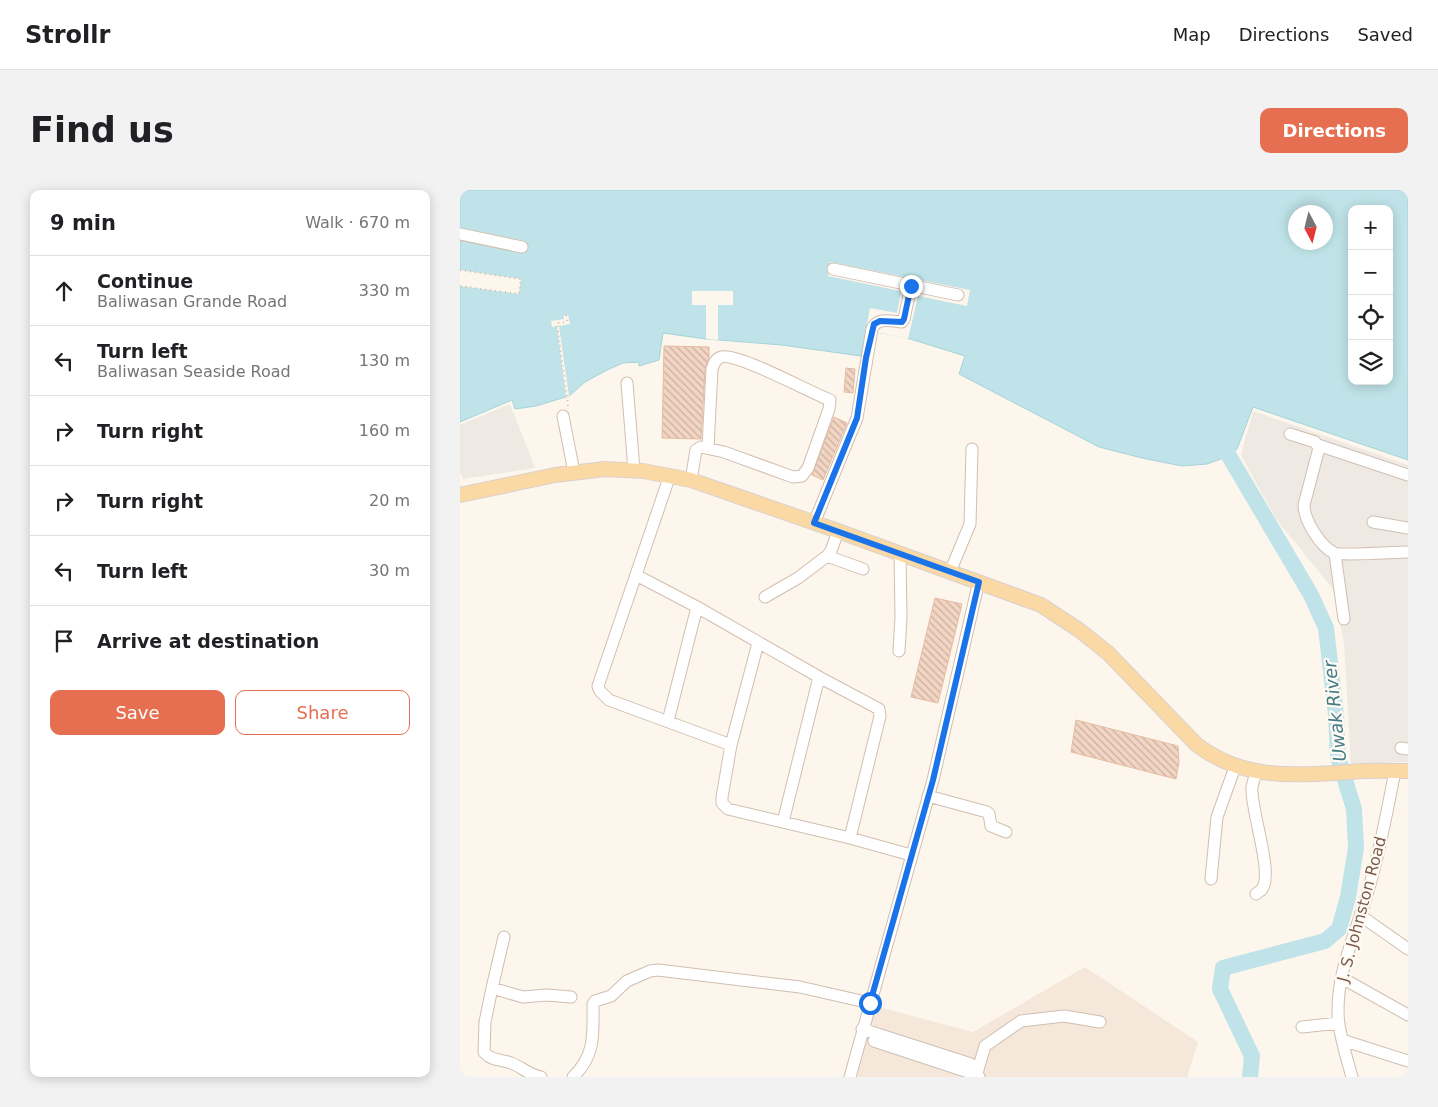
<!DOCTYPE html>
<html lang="en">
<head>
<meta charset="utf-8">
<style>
	body { margin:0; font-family:"DejaVu Sans",sans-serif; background:#f2f2f2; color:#202124 }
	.controls { position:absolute; right:15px; top:15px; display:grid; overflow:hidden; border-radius:10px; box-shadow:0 2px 12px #0003 }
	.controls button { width:45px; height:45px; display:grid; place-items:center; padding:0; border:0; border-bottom:1px solid #e0e0e0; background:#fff; color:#202124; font:25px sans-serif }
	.compass { position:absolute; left:828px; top:15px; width:45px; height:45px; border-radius:50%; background:#fff; box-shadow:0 2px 12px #0003; rotate:173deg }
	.stop { position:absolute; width:15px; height:15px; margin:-11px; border:4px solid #1a73e8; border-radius:50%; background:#fff }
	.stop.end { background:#1a73e8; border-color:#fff; box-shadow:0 1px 5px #0008 }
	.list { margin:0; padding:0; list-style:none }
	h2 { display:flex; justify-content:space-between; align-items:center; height:65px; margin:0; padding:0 20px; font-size:21px }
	h2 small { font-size:16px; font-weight:400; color:#757577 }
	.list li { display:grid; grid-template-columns:32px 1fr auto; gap:15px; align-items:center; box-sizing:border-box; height:70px; padding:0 20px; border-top:1px solid #e0e0e0 }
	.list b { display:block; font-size:19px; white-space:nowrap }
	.list p { margin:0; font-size:16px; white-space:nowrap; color:#757577 }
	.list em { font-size:16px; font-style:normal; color:#757577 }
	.actions { display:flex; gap:10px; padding:15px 20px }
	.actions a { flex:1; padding:11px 0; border:1px solid #e76f51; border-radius:10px; text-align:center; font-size:18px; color:#e76f51 }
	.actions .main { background:#e76f51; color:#fff }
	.icon { flex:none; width:28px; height:28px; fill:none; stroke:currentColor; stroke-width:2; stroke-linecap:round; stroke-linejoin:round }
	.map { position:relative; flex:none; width:948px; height:887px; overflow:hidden; border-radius:10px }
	header { display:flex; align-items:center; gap:30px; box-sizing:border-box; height:70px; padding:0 25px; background:#fff; border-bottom:1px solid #e0e0e0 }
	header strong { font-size:24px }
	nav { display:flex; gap:28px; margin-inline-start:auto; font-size:18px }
	.intro { display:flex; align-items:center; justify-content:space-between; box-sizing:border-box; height:120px; padding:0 30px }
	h1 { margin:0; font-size:35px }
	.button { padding:12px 22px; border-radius:10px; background:#e76f51; color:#fff; font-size:18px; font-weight:700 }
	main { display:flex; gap:30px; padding:0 30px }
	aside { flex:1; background:#fff; border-radius:10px; box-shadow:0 2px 12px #0003 }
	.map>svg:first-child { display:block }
	.residential { fill:#f5e8da }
	.industrial { fill:#efe9e4 }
	.water { fill:#bfe3e8; stroke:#a5d3da; fill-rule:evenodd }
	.pier { fill:#fdf6ec }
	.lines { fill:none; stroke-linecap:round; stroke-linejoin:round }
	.river { stroke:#bfe3e8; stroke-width:16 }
	.building { fill:url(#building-back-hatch); stroke:#e6bba3 }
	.minor-casing { stroke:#d1beb0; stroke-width:13 }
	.major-casing { stroke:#dad1cd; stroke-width:16 }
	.path { stroke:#d9b8a5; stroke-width:2; stroke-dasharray:1 4; stroke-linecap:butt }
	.minor { stroke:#fff; stroke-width:11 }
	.major { stroke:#fbd9a5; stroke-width:14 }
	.route { stroke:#1a73e8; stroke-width:6 }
	.labels { text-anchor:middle; stroke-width:4.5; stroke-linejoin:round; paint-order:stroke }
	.street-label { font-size:16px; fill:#7a5c4d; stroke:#fffaf3 }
	.water-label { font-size:18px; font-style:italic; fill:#437c86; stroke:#fffaf3 }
</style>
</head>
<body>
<header>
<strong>Strollr</strong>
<nav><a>Map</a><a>Directions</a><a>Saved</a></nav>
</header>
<div class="intro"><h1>Find us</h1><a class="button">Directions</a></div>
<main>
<aside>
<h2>9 min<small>Walk · 670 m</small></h2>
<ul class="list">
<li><svg class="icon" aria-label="ahead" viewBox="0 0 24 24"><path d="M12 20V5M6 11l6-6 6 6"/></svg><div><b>Continue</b><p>Baliwasan Grande Road</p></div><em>330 m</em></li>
<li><svg class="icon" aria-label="left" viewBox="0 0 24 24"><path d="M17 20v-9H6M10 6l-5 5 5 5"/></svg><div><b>Turn left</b><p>Baliwasan Seaside Road</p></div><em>130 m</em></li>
<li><svg class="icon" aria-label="right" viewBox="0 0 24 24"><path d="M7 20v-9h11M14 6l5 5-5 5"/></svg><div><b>Turn right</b></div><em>160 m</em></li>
<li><svg class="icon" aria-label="right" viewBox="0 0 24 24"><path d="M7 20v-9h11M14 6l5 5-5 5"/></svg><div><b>Turn right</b></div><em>20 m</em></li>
<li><svg class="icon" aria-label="left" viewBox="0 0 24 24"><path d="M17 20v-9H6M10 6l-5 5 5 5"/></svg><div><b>Turn left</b></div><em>30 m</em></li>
<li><svg class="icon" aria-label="arrive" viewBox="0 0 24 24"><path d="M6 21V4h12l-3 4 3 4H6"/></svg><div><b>Arrive at destination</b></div></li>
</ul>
<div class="actions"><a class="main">Save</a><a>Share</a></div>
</aside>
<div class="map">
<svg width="948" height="887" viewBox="0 0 948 887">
	<defs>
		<pattern id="building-back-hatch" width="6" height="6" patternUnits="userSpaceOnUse" patternTransform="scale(1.25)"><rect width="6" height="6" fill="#f3d5c3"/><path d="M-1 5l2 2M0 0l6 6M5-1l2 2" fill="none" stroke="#cab0a1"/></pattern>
	</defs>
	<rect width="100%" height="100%" fill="#fdf6ec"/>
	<path class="residential" d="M625,777L738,852L727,887H395L415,816L513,842Z"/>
	<path class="industrial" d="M50,214L75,278L3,289L0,282V235Z
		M793,221L948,275V572L891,574L884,453L873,399L816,329L781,265Z"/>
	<path class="water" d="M0,0H948V270L793,217L777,259L769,266L747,274L722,276L682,268L639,257L499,184L505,166L447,148L406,140L401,166L322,155L246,149L203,143L199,170L179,176V172L163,173L147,180L125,192L109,206L76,216L55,219L52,210L0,232ZM892,19H929V191H892ZM836,22H866V52H836Z"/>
	<path class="pier" d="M370,72L510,100L507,116L458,106L448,149L406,140L410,118L437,123L441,103L440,101L368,86Z
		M0,80L61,89L59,104L0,96Z
		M232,101H273V115H258V150L246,149V115H232Z
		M104,125H108L110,134L99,136L109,206L106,207L97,136L92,137L91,131L104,129Z"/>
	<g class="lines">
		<path class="river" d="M769,266L851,405L866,438L876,525L878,567L894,619L896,658L888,707L879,739L865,751L763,778L760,799L792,866L790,887"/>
	</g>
	<path class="building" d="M204,156L249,157V168L245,179L241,249L202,248Z
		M386,178L395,179L393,203L384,202Z
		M374,227L387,233L363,290L352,285Z
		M475,408L502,414L478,513L451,507Z
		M616,530L718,556L719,572L716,589L611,562Z"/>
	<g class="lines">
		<defs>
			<path id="minor" d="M0,44L62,57
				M373,79L498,105
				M167,193L174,280
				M103,226L114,282
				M830,244L855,252L859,258L844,315C844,330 860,356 874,363C881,366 936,362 948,362
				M858,255L948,285
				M210,285L138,496L140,501L149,510L271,555
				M231,290L236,260L241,257L264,262L333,287L342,286L348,278L369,219L370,210C349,202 277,162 261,167C255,169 254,174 252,179L248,258
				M913,332L948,338
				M354,333L397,228L412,139C417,127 431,131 442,132L444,129L451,96
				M875,364L884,429
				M367,366L403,379
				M490,382L510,334L512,259
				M176,385L237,417L359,487L419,519L420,526L390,648
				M305,407L338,388L367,366L371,361L378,341
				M298,453L271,555L262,607V613L268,619L390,648L451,665
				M439,461L441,427L440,364
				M208,531L237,417
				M941,558L948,559
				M468,606L527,622L529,624L531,636L546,642
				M323,632L359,487
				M751,689L757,627L775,577
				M796,704C798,702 801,701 802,699C814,683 790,619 792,597C793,592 795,587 796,582
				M901,726L948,759
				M882,788L948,825
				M32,798L44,747
				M842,837L879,833
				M402,839L511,874L519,887
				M882,850L948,871
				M414,851L508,882L517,883
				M517,883L525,856L561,831L604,826L640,832
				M81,887C69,885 62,877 51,873C41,869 31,871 24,862L25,832L32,798L63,807L86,805L111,807
				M113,887C136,865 133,843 133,814L135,811L151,806L167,791L190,781L198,780L340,797L410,813
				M390,887L473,590L519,391
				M892,887C887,870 882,852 879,835C873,788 896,744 908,701C920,662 927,621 935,581"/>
			<path id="major" d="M0,305L95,285L145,279L183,281L231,290L378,341L581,415L619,440L648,463L736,554C783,591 834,585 890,582C909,580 929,581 948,581"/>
		</defs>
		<use href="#minor" class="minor-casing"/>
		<use href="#major" class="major-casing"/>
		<path class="path" d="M0,80L61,89L59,104L0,96
			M106,125L107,132L97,133L108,215L107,218"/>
		<use href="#minor" class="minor"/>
		<use href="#major" class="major"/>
	</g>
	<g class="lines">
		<path class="route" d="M410,813L473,590L519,392L354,333L397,228L406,168L414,134L420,131L442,132L444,129L451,96"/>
	</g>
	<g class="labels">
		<g class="street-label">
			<text transform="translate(901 719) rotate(-75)" y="6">J. S. Johnston Road</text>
		</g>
		<g class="water-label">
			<text transform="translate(875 521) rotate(-96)" y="6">Uwak River</text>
		</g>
	</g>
</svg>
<div class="controls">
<button>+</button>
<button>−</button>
<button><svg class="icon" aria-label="locate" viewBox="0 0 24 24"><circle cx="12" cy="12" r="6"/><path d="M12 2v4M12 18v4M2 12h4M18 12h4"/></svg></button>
<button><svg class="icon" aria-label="layers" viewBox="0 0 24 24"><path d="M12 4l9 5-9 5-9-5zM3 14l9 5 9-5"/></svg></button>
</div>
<svg class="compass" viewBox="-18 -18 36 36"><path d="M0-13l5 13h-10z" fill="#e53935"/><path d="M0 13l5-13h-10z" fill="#757577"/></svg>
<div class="stop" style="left:410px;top:813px"></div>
<div class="stop end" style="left:451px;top:96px"></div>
</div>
</main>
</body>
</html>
